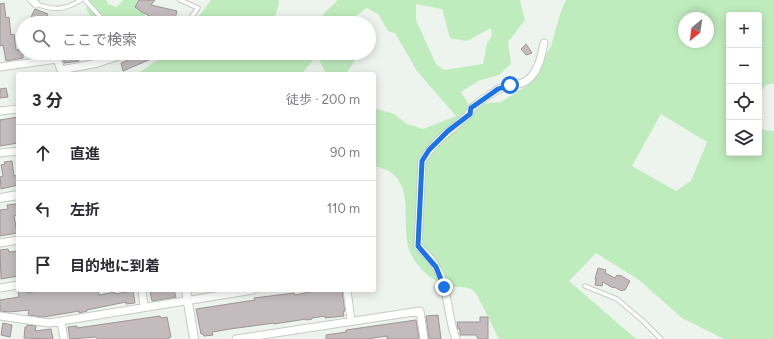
<!DOCTYPE html>
<html lang="ja">
<head>
<meta charset="utf-8">
<style>
	body { margin:0; font-family:Figtree,"Noto Sans JP",sans-serif; background:#f7f7f7; color:#2b2b33 }
	.controls { position:absolute; right:12px; top:12px; display:grid; overflow:hidden; border-radius:4px; box-shadow:0 2px 10px #0003 }
	.controls button { width:36px; height:36px; display:grid; place-items:center; padding:0; border:0; border-bottom:1px solid #e1e1e2; background:#fff; color:#2b2b33; font:20px sans-serif }
	.compass { position:absolute; left:678px; top:12px; width:36px; height:36px; border-radius:50%; background:#fff; box-shadow:0 2px 10px #0003; rotate:209deg }
	.stop { position:absolute; width:12px; height:12px; margin:-9px; border:3px solid #1a73e8; border-radius:50%; background:#fff }
	.stop.end { background:#1a73e8; border-color:#fff; box-shadow:0 1px 4px #0008 }
	.list { margin:0; padding:0; list-style:none }
	h2 { display:flex; justify-content:space-between; align-items:center; height:52px; margin:0; padding:0 16px; font-size:17px }
	h2 small { font-size:13px; font-weight:400; color:#7c7c81 }
	.list li { display:grid; grid-template-columns:26px 1fr auto; gap:12px; align-items:center; box-sizing:border-box; height:56px; padding:0 16px; border-top:1px solid #e1e1e2 }
	.list b { display:block; font-size:15px; white-space:nowrap }
	.list em { font-size:13px; font-style:normal; color:#7c7c81 }
	.icon { flex:none; width:22px; height:22px; fill:none; stroke:currentColor; stroke-width:2; stroke-linecap:round; stroke-linejoin:round }
	.map { position:relative; flex:none; width:774px; height:339px; overflow:hidden }
	.search { position:absolute; background:#fff; box-shadow:0 2px 10px #0003; left:16px; top:16px; width:360px; height:44px; display:flex; align-items:center; gap:10px; box-sizing:border-box; padding:0 14px; border-radius:22px; color:#7c7c81; font-size:15px }
	.panel { position:absolute; background:#fff; box-shadow:0 2px 10px #0003; left:16px; top:72px; width:360px; height:220px; border-radius:4px }
	.map>svg:first-child { display:block }
	.green { fill:#bfecbd; fill-rule:evenodd }
	.building { fill:#c3bbbd; stroke:#9d9597 }
	.lines { fill:none; stroke-linecap:round; stroke-linejoin:round }
	.service-casing { stroke:#c6cbc6; stroke-width:5.5 }
	.minor-casing { stroke:#c6cbc6; stroke-width:9 }
	.tertiary-casing { stroke:#c6cbc6; stroke-width:10 }
	.service { stroke:#fff; stroke-width:3.5 }
	.minor { stroke:#fff; stroke-width:7 }
	.tertiary { stroke:#fff; stroke-width:8 }
	.route { stroke:#1a73e8; stroke-width:5 }
</style>
</head>
<body>
<div class="map">
<svg width="774" height="339" viewBox="0 0 774 339">
	<rect width="100%" height="100%" fill="#edf3ed"/>
	<path class="green" d="M90,0H106L108,4L117,7L123,0H140V6L148,21V23H95L93,22L86,8Z
		M211,0H278L279,3L273,23H194Z
		M338,0H520L525,20L508,42L511,64L499,75L478,81L461,92L469,105L501,102L528,85L551,46L560,14L566,0H774V83L766,85L759,94V15H729V153H759V126L764,130L774,131V339H724L682,318L639,280L596,253L569,281L636,339H499C493,327 487,315 481,303C479,300 478,295 475,292C468,285 458,288 449,286C434,283 419,269 412,256C396,225 423,176 374,166V108L394,114L407,124L423,129L456,116L417,71L395,33L388,31L378,14L367,8L352,19V23H318L324,13ZM416,4L442,9L450,38L467,41L491,28L492,36L487,43L483,64L444,70L436,64L416,20ZM684,18H708V42H684ZM661,114L707,142L691,181L676,191L632,166Z
		M168,53H268L270,56L279,53H355V60L346,74H326L317,55L302,74H137Z"/>
	<path class="building" d="M139,0H155L151,5L177,11L174,23L157,22V20L142,12L135,7Z
		M4,3L6,18L9,17L11,35L14,34L16,50L23,49V58L6,61L3,45L0,46V4Z
		M35,9L48,14L44,23L31,17Z
		M526,44L532,53L526,55L521,49Z
		M78,53L79,61L64,63L63,54Z
		M145,53H149L151,59L123,71L121,63Z
		M6,88L8,97L0,98V89Z
		M18,117V143L0,146V120Z
		M12,161L14,176L18,175V185L1,189L0,177L3,176L1,165L5,164L4,162Z
		M16,204L18,215L14,216L17,233L0,236V210L8,209L7,205Z
		M8,249L9,252L18,251V276L1,279L0,250Z
		M598,268L606,270L605,273L615,278L617,275L619,276L620,275L630,281L625,290H623L622,291L614,287L613,288L603,282L602,286L595,285L596,279H595Z
		M22,290H26L27,293L43,290H98L99,295L115,292V294L133,291L135,303L126,304V302L87,310V311L79,313V311L44,317L28,315L29,310L9,312L0,311V300L19,297L18,291Z
		M154,290H174L176,297L152,301L150,291Z
		M319,290H342L345,311H343L344,316L325,318V316L312,318V319L306,320V319L274,324V323L230,329L212,332L213,335L204,336L203,334H201L196,309L255,300L254,298L294,293L295,295Z
		M438,315L441,339H429L426,316Z
		M160,316L161,318L167,317L171,337L168,338V339H97L96,337L70,339L68,327L77,326V328Z
		M480,317H488V339H478L476,335H460V329H458L457,322H480Z
		M416,320L419,339H387V336L367,339H326V335L346,332V330Z
		M3,323L12,325L10,337L1,335Z
		M27,325L36,326L35,331L51,329L53,339L24,338L25,327H27Z"/>
	<g class="lines">
		<defs>
			<path id="service" d="M85,0L106,23
				M180,0L198,8L187,23
				M36,4C54,10 63,11 81,0
				M585,286L617,299L644,322L661,339"/>
			<path id="minor" d="M32,0L36,4
				M0,67L57,59L61,70L98,63L127,53
				M0,111L18,109
				M0,153L18,151
				M0,243L18,240
				M0,288L18,285
				M142,290L144,307
				M347,290L351,321
				M0,316L49,323L253,290
				M61,321L64,339
				M236,339L420,311L424,339
				M456,339C447,317 449,287 436,267C432,259 424,252 418,246L422,161C435,140 450,131 468,115C470,113 470,110 472,108C479,101 489,95 497,90C509,83 522,87 531,77C540,67 541,55 544,43"/>
			<path id="tertiary" d="M0,198L18,195
				M186,290L194,339"/>
		</defs>
		<use href="#service" class="service-casing"/>
		<use href="#minor" class="minor-casing"/>
		<use href="#tertiary" class="tertiary-casing"/>
		<use href="#service" class="service"/>
		<use href="#minor" class="minor"/>
		<use href="#tertiary" class="tertiary"/>
	</g>
	<g class="lines">
		<path class="route" d="M444,287L436,267L418,246L422,161L429,150L448,131L470,114L471,108L498,89L510,85"/>
	</g>
</svg>
<div class="controls">
<button>+</button>
<button>−</button>
<button><svg class="icon" aria-label="locate" viewBox="0 0 24 24"><circle cx="12" cy="12" r="6"/><path d="M12 2v4M12 18v4M2 12h4M18 12h4"/></svg></button>
<button><svg class="icon" aria-label="layers" viewBox="0 0 24 24"><path d="M12 4l9 5-9 5-9-5zM3 14l9 5 9-5"/></svg></button>
</div>
<svg class="compass" viewBox="-18 -18 36 36"><path d="M0-13l5 13h-10z" fill="#e53935"/><path d="M0 13l5-13h-10z" fill="#7c7c81"/></svg>
<div class="stop" style="left:510px;top:85px"></div>
<div class="stop end" style="left:444px;top:287px"></div>
<div class="search"><svg class="icon" aria-label="search" viewBox="0 0 24 24"><circle cx="10" cy="10" r="6"/><path d="M15 15l6 6"/></svg>ここで検索</div>
<section class="panel">
<h2>3 分<small>徒歩 · 200 m</small></h2>
<ul class="list">
<li><svg class="icon" aria-label="ahead" viewBox="0 0 24 24"><path d="M12 20V5M6 11l6-6 6 6"/></svg><div><b>直進</b></div><em>90 m</em></li>
<li><svg class="icon" aria-label="left" viewBox="0 0 24 24"><path d="M17 20v-9H6M10 6l-5 5 5 5"/></svg><div><b>左折</b></div><em>110 m</em></li>
<li><svg class="icon" aria-label="arrive" viewBox="0 0 24 24"><path d="M6 21V4h12l-3 4 3 4H6"/></svg><div><b>目的地に到着</b></div></li>
</ul>
</section>
</div>
</body>
</html>
